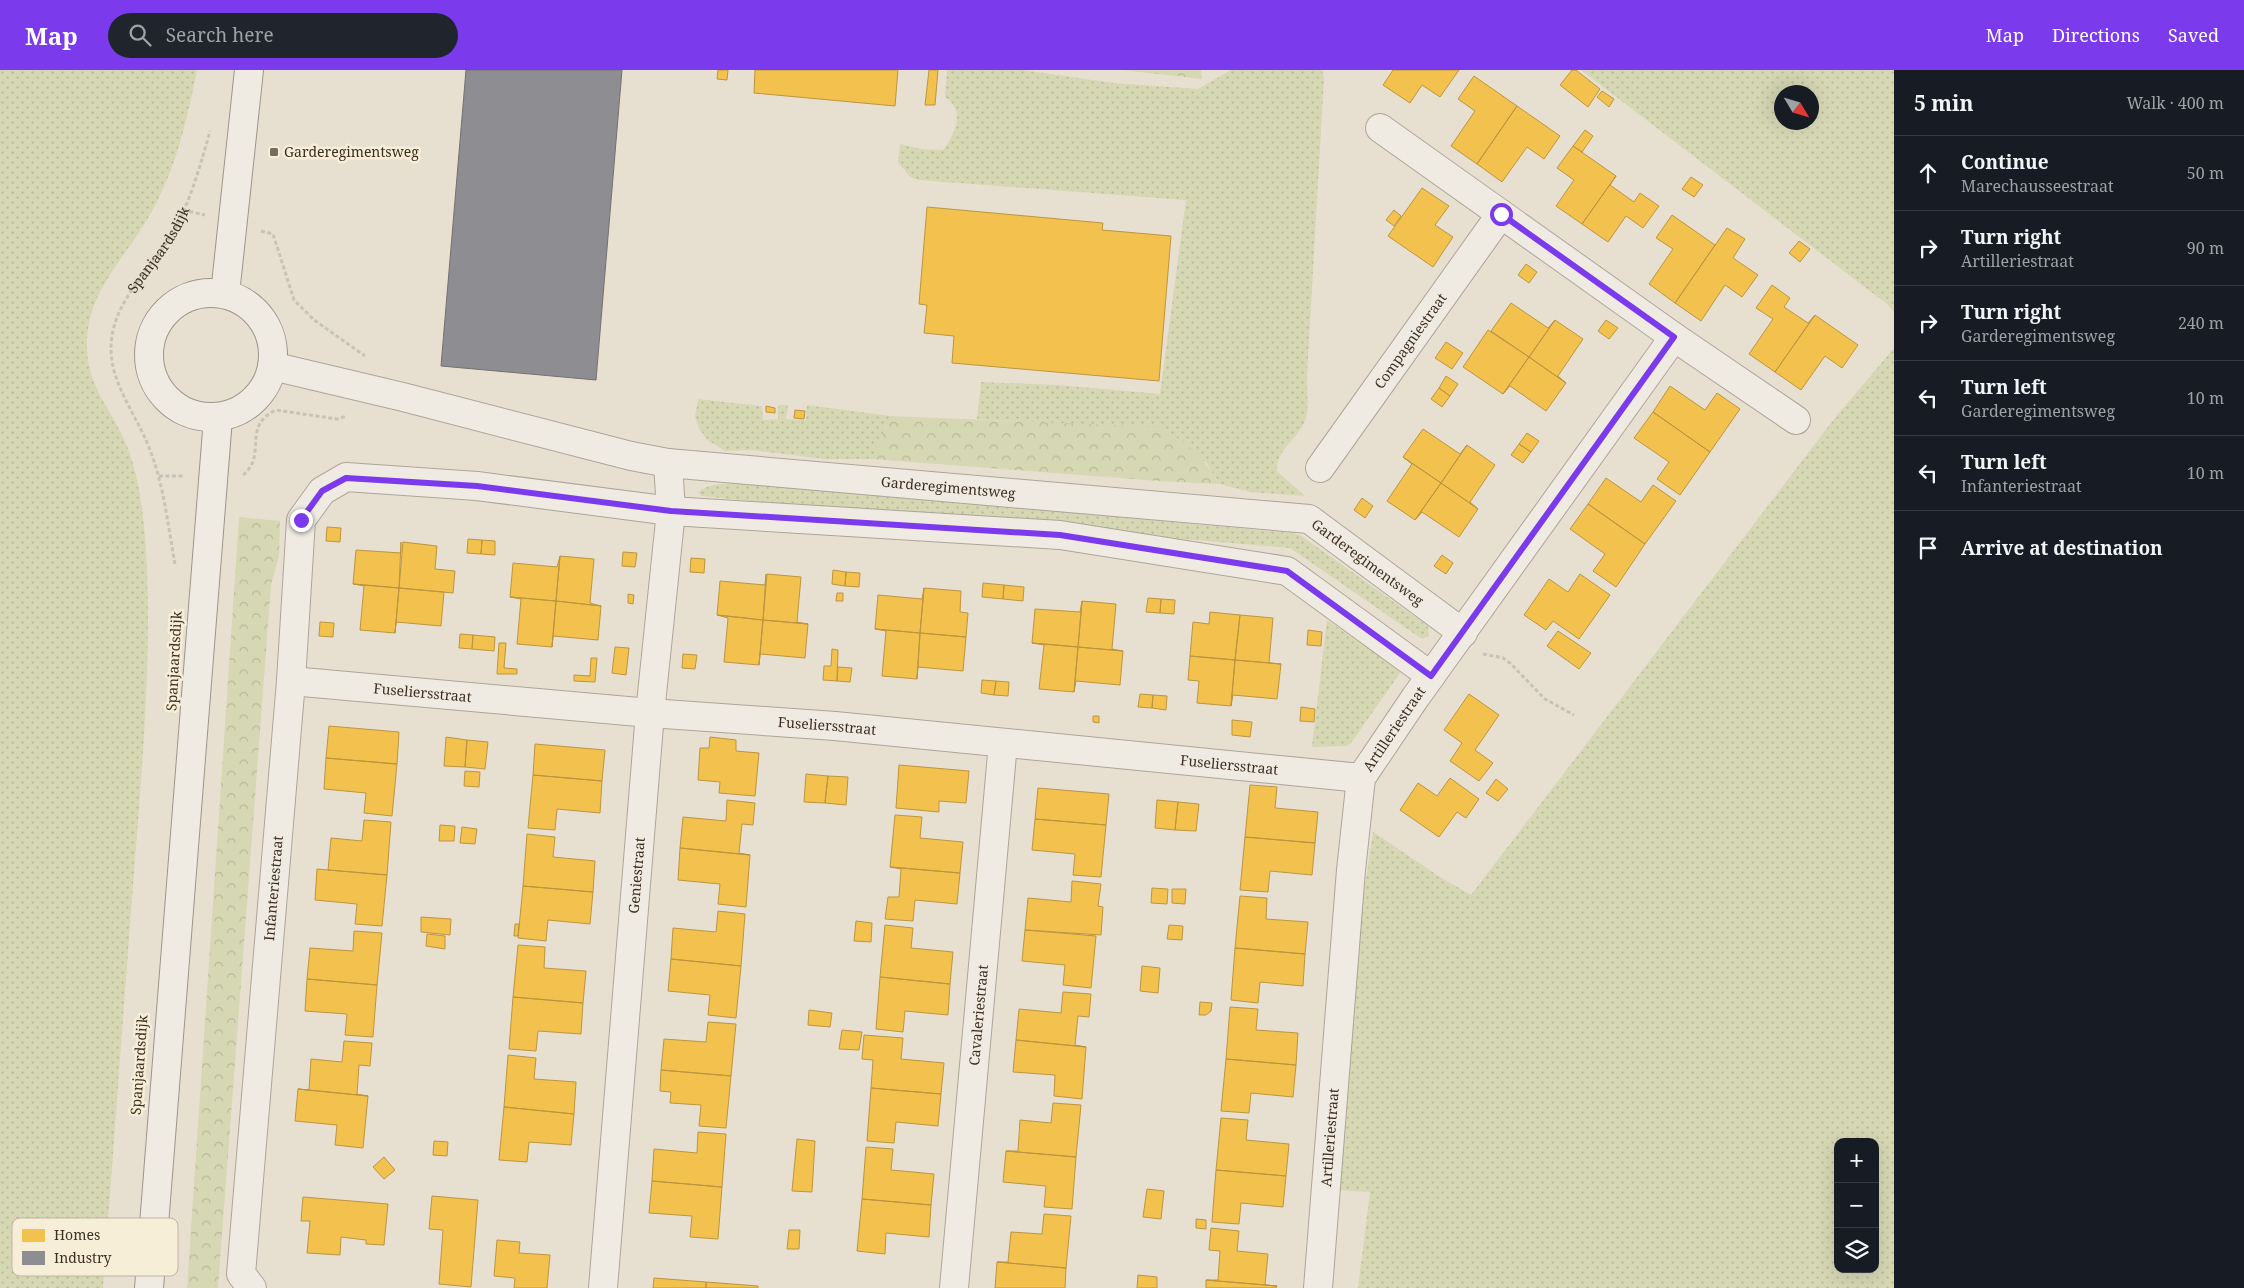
<!DOCTYPE html>
<html lang="en">
<head>
<meta charset="utf-8">
<style>
	body { margin:0; font-family:"Noto Serif",serif; background:#20242c; color:#f1f3f6 }
	.controls { position:absolute; right:15px; bottom:15px; display:grid; overflow:hidden; border-radius:10px; box-shadow:0 5px 20px #0002 }
	.controls button { width:45px; height:45px; display:grid; place-items:center; padding:0; border:0; border-bottom:1px solid #363941; background:#171b24; color:#f1f3f6; font:25px sans-serif }
	.compass { position:absolute; left:1774px; top:15px; width:45px; height:45px; border-radius:50%; background:#171b24; box-shadow:0 5px 20px #0002; rotate:128deg }
	.stop { position:absolute; width:15px; height:15px; margin:-11px; border:4px solid #7c3aed; border-radius:50%; background:#fff }
	.stop.end { background:#7c3aed; border-color:#fff; box-shadow:0 1px 5px #0008 }
	.list { margin:0; padding:0; list-style:none }
	h2 { display:flex; justify-content:space-between; align-items:center; height:65px; margin:0; padding:0 20px; font-size:21px }
	h2 small { font-size:16px; font-weight:400; color:#9ea1a6 }
	.list li { display:grid; grid-template-columns:32px 1fr auto; gap:15px; align-items:center; box-sizing:border-box; height:75px; padding:0 20px; border-top:1px solid #363941 }
	.list b { display:block; font-size:19px; white-space:nowrap }
	.list p { margin:0; font-size:16px; white-space:nowrap; color:#9ea1a6 }
	.list em { font-size:16px; font-style:normal; color:#9ea1a6 }
	.icon { flex:none; width:28px; height:28px; fill:none; stroke:currentColor; stroke-width:2; stroke-linecap:round; stroke-linejoin:round }
	.map { position:relative; flex:none; width:1894px; height:1218px; overflow:hidden }
	header { display:flex; align-items:center; gap:30px; box-sizing:border-box; height:70px; padding:0 25px; background:#7c3aed; color:#fff }
	header strong { font-size:24px }
	nav { display:flex; gap:28px; margin-inline-start:auto; font-size:18px }
	.search { width:350px; height:45px; background:#20242c; display:flex; align-items:center; gap:12px; box-sizing:border-box; padding:0 18px; border-radius:28px; color:#9ea1a6; font-size:19px }
	main { display:flex }
	aside { flex:1; background:#171b24 }
	.map>svg:first-child { display:block }
	.green { fill:url(#green-dots); fill-rule:evenodd }
	.forest { fill:url(#forest-crowns) }
	.homes { fill:#f2c14e; stroke:#bc9540 }
	.industry { fill:#8d8d92; stroke:#757070 }
	.lines { fill:none; stroke-linecap:round; stroke-linejoin:round }
	.street-casing { stroke:#ada599; stroke-width:30 }
	.secondary-casing { stroke:#9c958a; stroke-width:30 }
	.path { stroke:#c8c2b9; stroke-width:3; stroke-dasharray:4 2.5; stroke-linecap:butt }
	.street { stroke:#efebe3; stroke-width:28 }
	.secondary { stroke:#efebe3; stroke-width:28 }
	.route { stroke:#7c3aed; stroke-width:6 }
	.poi-dot { fill:#786c5e; stroke:#f7eed8; stroke-width:2 }
	.labels { text-anchor:middle; stroke-width:5; stroke-linejoin:round; paint-order:stroke }
	.poi-label { font-size:14px; fill:#3d2e20; stroke:#f7eed8; text-anchor:start }
	.street-label { font-size:14px; fill:#3d2e20; stroke:#f7eed8 }
	.key { fill:#f7eed8; stroke:#bfb4a1; stroke-width:1 }
	.key-label { font-size:14px; fill:#3d2e20 }
</style>
</head>
<body>
<header>
<strong>Map</strong>
<div class="search"><svg class="icon" aria-label="search" viewBox="0 0 24 24"><circle cx="10" cy="10" r="6"/><path d="M15 15l6 6"/></svg>Search here</div>
<nav><a>Map</a><a>Directions</a><a>Saved</a></nav>
</header>
<main>
<div class="map">
<svg width="1894" height="1218" viewBox="0 0 1894 1218">
	<defs>
		<pattern id="green-dots" width="8" height="8" patternUnits="userSpaceOnUse" patternTransform="scale(1.25)"><rect width="8" height="8" fill="#d6d7b3"/><path d="M2 2h.1M6 6h.1" fill="none" stroke="#b9b99a" stroke-width="1.8" stroke-linecap="round"/></pattern>
		<pattern id="forest-crowns" width="20" height="18" patternUnits="userSpaceOnUse" patternTransform="scale(1.25)"><rect width="20" height="18" fill="#d6d7b3"/><path d="M2 6a3 3 0 1 1 6 0M12 15a3 3 0 1 1 6 0" fill="none" stroke="#b9b99a"/></pattern>
	</defs>
	<rect width="100%" height="100%" fill="#e7e0d1"/>
	<path class="green" d="M0,0H197C187,50 176,98 151,143C130,181 94,215 88,259C81,312 109,333 127,376C142,416 145,458 147,500C151,605 141,710 133,815C123,949 113,1084 103,1218H0Z
		M947,0H1023L1113,13L1198,19L1231,0H1322L1324,8L1307,305C1306,319 1311,342 1303,355C1295,370 1276,381 1277,401L1305,426L1251,422L1219,414L1206,392L1080,355L977,349L981,312L1058,315L1160,324L1186,130L919,110L910,107L898,92L900,74L921,79L943,80C955,64 966,41 945,27Z
		M1581,0H1894V242L1887,234ZM1782,22H1812V52H1782Z
		M1894,278V1218H1358L1370,1122L1339,1120L1363,829L1373,762L1440,807L1471,825L1834,349ZM1838,1072H1875V1199H1838Z
		M698,329L762,336L763,350L778,349V335H788L786,349L806,350L807,335L890,346L872,389H825L751,380L725,381L706,369L699,358L695,347Z
		M738,413L1292,463L1300,465L1428,556L1429,566L1422,569L1290,478L837,440L702,426L698,423C707,413 726,414 738,413Z
		M1327,550L1398,599L1400,603L1351,673L1346,676L1312,677Z"/>
	<path class="forest" d="M1122,0H1201L1202,9Z
		M890,346L1159,357C1188,373 1203,386 1219,414L1158,411L872,389Z
		M239,447L280,451L279,486L271,515L218,1218H187Z"/>
	<path class="homes" d="M718,0H728L727,10L717,9Z
		M755,0H898L895,36L754,23Z
		M929,0H938L935,35H925Z
		M1393,0H1459L1440,27L1422,15L1410,33L1383,15Z
		M1572,0H1576L1600,19L1588,37L1560,15Z
		M1474,6L1517,36L1477,94L1451,76L1475,41L1458,29Z
		M1602,21L1614,29L1609,37L1597,27Z
		M1517,36L1560,66L1544,89L1527,77L1502,112L1477,94Z
		M1585,60L1593,66L1582,82L1573,76Z
		M1573,76L1616,106L1582,154L1556,136L1574,110L1557,98Z
		M1616,106L1610,115L1634,132L1640,123L1659,136L1643,158L1626,146L1608,172L1582,154Z
		M1691,107L1703,115L1694,127L1682,119Z
		M1422,118L1449,136L1435,155L1453,167L1433,197L1388,166Z
		M927,137L1103,153L1102,160L1171,166L1159,311L952,293L954,266L924,263L927,235L919,234Z
		M1394,140L1401,146L1394,156L1386,150Z
		M1672,145L1715,175L1675,233L1649,214L1673,179L1656,168Z
		M1727,158L1745,169L1733,188L1758,205L1742,227L1725,215L1701,251L1675,233Z
		M1799,171L1810,179L1800,192L1789,183Z
		M1526,194L1537,202L1529,213L1518,205Z
		M1772,215L1790,228L1784,237L1808,253L1815,245L1775,302L1749,284L1773,249L1756,238Z
		M1511,233L1548,258L1555,250L1529,287L1491,261Z
		M1815,245L1858,275L1842,298L1825,286L1801,320L1775,302Z
		M1555,250L1583,269L1558,306L1566,313L1529,287Z
		M1606,250L1618,258L1609,269L1598,261Z
		M1488,260L1529,287L1503,324L1463,297Z
		M1446,272L1463,283L1452,299L1435,288Z
		M1529,287L1566,313L1546,341L1510,316L1503,324Z
		M1446,306L1458,314L1450,326L1439,318Z
		M1670,316L1705,340L1717,323L1740,339L1710,382L1653,342Z
		M1439,318L1450,326L1442,337L1431,329Z
		M766,336L775,338V343L766,342Z
		M795,340L805,341L804,349L794,348Z
		M1653,342L1710,382L1680,425L1657,409L1669,392L1634,368Z
		M1423,359L1460,384L1467,375L1441,413L1403,387Z
		M1527,363L1539,371L1531,382L1519,374Z
		M1519,374L1531,382L1523,393L1511,385Z
		M1467,375L1495,395L1470,432L1478,439L1441,413Z
		M1403,387L1441,413L1415,450L1387,431L1412,394Z
		M1606,408L1641,432L1653,415L1676,431L1645,474L1588,434Z
		M1441,413L1478,439L1459,467L1422,442L1415,450Z
		M1362,428L1373,436L1365,448L1354,440Z
		M1588,434L1645,474L1616,517L1593,501L1605,484L1570,459Z
		M327,457L341,458L340,472L326,471Z
		M468,469L482,470L481,484L467,483Z
		M482,470L495,471V485L481,484Z
		M401,472L399,518L353,514L356,480L401,483Z
		M403,472L437,476L435,499L455,501L453,523L399,518Z
		M623,482L637,483L635,497L622,496Z
		M1442,485L1453,493L1446,504L1434,496Z
		M560,486L556,531L510,527L513,493L557,497Z
		M560,486L594,489L590,533L601,536L556,531Z
		M691,488L705,489L704,503L690,502Z
		M833,500L846,502L845,516L832,514Z
		M846,502L860,503L859,517L845,516Z
		M766,504L763,550L717,545L720,511L765,515Z
		M767,504L801,507L797,552L808,554L763,550Z
		M1580,504L1610,525L1579,569L1553,551L1546,560L1524,545L1549,509L1568,522Z
		M983,513L1004,515L1003,529L982,527Z
		M353,514L399,518L395,563L360,560L364,516Z
		M1004,515L1024,517L1023,531L1003,529Z
		M399,518L444,522L441,556L396,552L395,563Z
		M924,518L920,563L875,559L878,525L922,529Z
		M924,518L961,521L960,542L968,543L966,567L920,563Z
		M837,523H843V531H836Z
		M628,524L634,525L633,534L628,533Z
		M510,527L556,531L552,577L517,574L521,529Z
		M1148,528L1161,529L1160,543L1146,542Z
		M1161,529L1175,530L1174,544L1160,543Z
		M556,531L601,536L598,570L553,566L552,577Z
		M1082,531L1116,534L1112,579L1123,581L1078,577Z
		M1082,531L1078,577L1032,573L1035,539L1080,542Z
		M1210,542L1240,545L1235,590L1190,586L1193,552L1209,554Z
		M717,545L763,550L759,595L724,592L728,548Z
		M1240,545L1273,548L1269,593L1281,594L1235,590Z
		M763,550L808,554L805,588L760,584L759,595Z
		M320,552L334,553L333,567L319,566Z
		M875,559L920,563L917,609L882,606L886,561Z
		M1308,560L1322,562L1321,576L1307,575Z
		M1558,561L1591,583L1579,599L1547,576Z
		M920,563L966,567L963,601L918,597L917,609Z
		M460,564L473,565L472,579L459,578Z
		M473,565L495,567L494,581L472,579Z
		M499,573H506L504,598L517,599V604H497Z
		M1032,573L1078,577L1074,622L1039,619L1044,575Z
		M615,577L629,578L626,605L612,603Z
		M1078,577L1123,581L1120,615L1076,611L1074,622Z
		M832,579L838,580L837,611L823,610L824,596H831Z
		M683,584L697,585L695,599L682,598Z
		M1190,586L1235,590L1231,636L1197,633L1199,611L1188,610Z
		M591,588H597L595,612L574,611V605L590,606Z
		M1235,590L1281,594L1277,629L1233,625L1231,636Z
		M838,597L852,598L850,612L837,611Z
		M982,610L996,611L994,625L981,623Z
		M996,611L1009,612L1008,626L994,625Z
		M1140,624L1153,625L1152,638L1138,637Z
		M1469,624L1499,645L1475,680L1493,693L1479,711L1450,691L1462,673L1444,660Z
		M1153,625L1167,626L1166,640L1152,638Z
		M1301,637L1315,639L1314,652L1300,651Z
		M1093,646H1099V653L1093,652Z
		M1232,650L1252,652L1250,667L1232,665Z
		M329,656L399,662L397,694L326,688Z
		M446,667L467,670L465,697L444,696Z
		M710,667L736,670V681L759,683L755,726L719,723L720,712L698,710L700,678H709Z
		M467,670L488,672L485,699L465,697Z
		M535,674L605,680L602,711L533,705Z
		M326,688L397,694L392,746L364,743L366,723L324,719Z
		M899,695L969,701L966,733L939,731V742L896,738Z
		M465,701L480,702L479,717L464,716Z
		M806,704L828,706L825,733L804,732Z
		M533,705L602,711L600,743L557,739L555,760L528,758Z
		M828,706L848,707L846,735L825,733Z
		M1450,708L1479,729L1466,748L1457,742L1439,767L1400,740L1418,713L1437,726Z
		M1496,709L1508,719L1498,731L1486,723Z
		M1250,715L1277,717L1275,738L1318,742L1315,773L1245,767Z
		M1038,718L1109,724L1106,755L1035,749Z
		M727,730L755,733L753,755L742,754L739,783L750,785L680,778L683,747L726,751Z
		M1157,730L1178,732L1175,760L1155,758Z
		M1178,732L1199,734L1196,761L1175,760Z
		M895,745L922,747L920,768L963,772L960,803L890,797Z
		M1035,749L1106,755L1101,807L1073,805L1075,784L1032,780Z
		M364,750L391,752L387,805L328,800L331,768L362,771Z
		M440,755L455,756L454,771H439Z
		M462,757L477,759L475,774L460,773Z
		M527,764L555,767L553,787L595,791L593,822L523,816Z
		M1245,767L1315,773L1312,805L1270,801L1268,822L1240,820Z
		M680,778L750,785L746,837L718,834L720,814L678,810Z
		M890,797L960,803L957,834L915,830L913,851L885,849L888,827H899L901,799Z
		M317,799L387,805L382,856L355,854L357,834L315,830Z
		M1072,811L1101,814L1098,836L1103,837L1101,865L1025,860L1028,828L1071,832Z
		M523,816L593,822L590,854L548,850L546,871L518,868Z
		M1152,818L1168,819L1167,834L1151,833Z
		M1172,819H1186L1185,834L1172,833Z
		M1240,826L1267,828L1266,849L1308,852L1305,884L1235,878Z
		M718,841L745,844L741,896L671,889L673,858L716,862Z
		M421,847L451,849L450,865L421,862Z
		M856,851L872,853L871,872L854,871Z
		M515,854H519L518,866H514Z
		M885,855L913,858L911,878L953,882L950,914L880,907Z
		M1169,855L1183,856L1182,870L1167,869Z
		M1025,860L1096,866L1091,918L1063,915L1065,895L1022,891Z
		M354,861L382,863L377,915L307,909L310,878L353,881Z
		M427,864L445,866V879L426,876Z
		M518,875L545,877L544,898L586,901L583,933L513,927Z
		M1235,878L1305,884L1303,916L1260,912L1258,933L1231,930Z
		M671,889L741,896L736,948L708,945L710,925L668,921Z
		M1142,896L1160,898L1158,923L1140,921Z
		M880,907L950,914L948,945L905,941L903,962L876,959Z
		M307,909L377,915L373,967L345,965L347,944L305,941Z
		M1063,922L1091,924L1089,947L1078,946L1075,975L1086,977L1016,970L1019,939L1061,943Z
		M513,927L583,933L581,964L538,961L536,981L509,979Z
		M1200,932L1212,933L1211,941L1206,945H1199Z
		M1230,937L1258,939L1256,960L1298,963L1296,995L1226,989Z
		M809,940L832,943L830,957L808,955Z
		M708,952L736,954L731,1006L661,1000L664,969L706,972Z
		M842,960L862,962L859,980L839,979Z
		M864,965L903,968L901,989L944,993L941,1024L871,1018L873,990L862,989Z
		M1016,970L1086,977L1082,1029L1054,1026L1055,1005L1013,1002Z
		M344,971L372,973L370,996L359,995L357,1024L368,1026L298,1019L309,1020L311,989L342,992Z
		M508,985L536,988L534,1009L576,1012L574,1044L504,1037Z
		M1226,989L1296,995L1293,1027L1251,1023L1249,1043L1221,1041Z
		M661,1000L731,1006L726,1058L699,1056L701,1035L670,1033L671,1022L660,1021Z
		M871,1018L941,1024L938,1056L896,1052L894,1073L867,1071Z
		M298,1019L368,1026L363,1078L335,1075L337,1055L295,1051Z
		M1053,1033L1081,1035L1076,1087L1006,1081H1018L1020,1050L1051,1053Z
		M504,1037L574,1044L571,1075L529,1072L527,1092L499,1090Z
		M1221,1048L1248,1050L1246,1070L1289,1074L1286,1106L1216,1100Z
		M698,1062L726,1064L722,1117L652,1111L654,1079L697,1083Z
		M797,1069L815,1071L812,1122L792,1121Z
		M434,1071L448,1072L447,1086L433,1085Z
		M866,1077L893,1079L891,1100L934,1104L931,1135L862,1129Z
		M1006,1081L1076,1087L1072,1139L1044,1137L1046,1116L1003,1112Z
		M384,1087L395,1100L384,1109L373,1097Z
		M1216,1100L1286,1106L1283,1137L1241,1133L1239,1154L1212,1152Z
		M652,1111L722,1117L718,1169L690,1167L692,1146L649,1143Z
		M1147,1119L1164,1121L1161,1149L1143,1147Z
		M432,1126L478,1130L471,1217L439,1214L443,1160L429,1159Z
		M303,1127L388,1134L384,1175L366,1174V1170L341,1167L340,1185L307,1183L310,1151H301Z
		M862,1129L931,1135L929,1167L886,1163L885,1184L857,1181Z
		M1044,1144L1071,1146L1066,1198L997,1192H1008L1011,1162L1042,1164Z
		M1196,1149L1206,1150V1159L1196,1158Z
		M1211,1158L1239,1161L1237,1181L1268,1184L1265,1215L1277,1216L1206,1210H1218L1220,1181L1209,1180Z
		M789,1160H800L799,1179H787Z
		M497,1170L520,1172L519,1183L550,1185L547,1218H514L515,1208L494,1206Z
		M997,1192L1066,1198L1065,1218H995Z
		M1138,1205L1157,1207V1218H1137Z
		M654,1208L706,1212V1218H653Z
		M1206,1210L1277,1216L1276,1218H1206Z
		M706,1212L758,1216V1218H706Z"/>
	<path class="industry" d="M466,0H622L596,310L441,296Z"/>
	<g class="lines">
		<defs>
			<g id="street">
				<path d="M1380,58L1674,267L1796,350"/>
				<path id="s2" d="M272,296L403,327L631,386L668,393L1309,449L1463,563"/>
				<path id="s3" d="M1320,398L1501,144"/>
				<path id="s4" d="M291,611L650,643L835,656L1361,708"/>
				<path id="s5" d="M252,1218L241,1204L291,611L301,450L322,421L346,407L477,416L671,441L1060,465L1287,501L1431,606"/>
				<path id="s6" d="M603,1218L650,643L671,441L668,393"/>
				<path id="s7" d="M954,1218L1003,673"/>
				<path id="s8" d="M1318,1218L1351,800L1361,708L1415,628L1674,267"/>
			</g>
			<path id="secondary" d="M149 285a62 62 0 1 1 124 0a62 62 0 1 1-124 0Z
				M225,224L249,0
				M149,1218L218,348"/>
		</defs>
		<use href="#street" class="street-casing"/>
		<use href="#secondary" class="secondary-casing"/>
		<g class="path">
			<path d="M183,140L205,145"/>
			<path d="M261,161L273,164L294,230L314,250L365,286"/>
			<path d="M243,405C268,385 241,356 276,340L337,349L347,346"/>
			<path d="M159,406H185"/>
			<path id="s1" d="M175,494C168,456 164,416 150,380C138,347 111,315 111,279C111,232 150,201 172,164C188,138 202,91 210,61"/>
			<path d="M1483,584L1503,588L1510,593L1545,629L1574,645"/>
		</g>
		<use href="#street" class="street"/>
		<use href="#secondary" class="secondary"/>
	</g>
	<g class="lines">
		<path class="route" d="M301,450L322,421L346,408L477,416L671,441L1060,465L1287,501L1431,606L1674,267L1501,144"/>
	</g>
	<rect class="poi-dot" x="269" y="77" width="10" height="10" rx="2.5"/>
	<g class="labels">
		<g class="poi-label">
			<text x="284" y="87">Garderegimentsweg</text>
		</g>
		<g class="street-label">
			<text dy="5" stroke="none"><textPath href="#s1" startOffset="338">Spanjaardsdijk</textPath></text>
			<text dy="5" stroke="none"><textPath href="#s3" startOffset="156">Compagniestraat</textPath></text>
			<text dy="5" stroke="none"><textPath href="#s2" startOffset="689">Garderegimentsweg</textPath></text>
			<text dy="5" stroke="none"><textPath href="#s2" startOffset="1124">Garderegimentsweg</textPath></text>
			<text transform="translate(174 591) rotate(-87)" y="5">Spanjaardsdijk</text>
			<text dy="5" stroke="none"><textPath href="#s4" startOffset="132">Fuseliersstraat</textPath></text>
			<text dy="5" stroke="none"><textPath href="#s4" startOffset="538">Fuseliersstraat</textPath></text>
			<text dy="5" stroke="none"><textPath href="#s8" startOffset="571">Artilleriestraat</textPath></text>
			<text dy="5" stroke="none"><textPath href="#s4" startOffset="942">Fuseliersstraat</textPath></text>
			<text dy="5" stroke="none"><textPath href="#s6" startOffset="414">Geniestraat</textPath></text>
			<text dy="5" stroke="none"><textPath href="#s5" startOffset="405">Infanteriestraat</textPath></text>
			<text dy="5" stroke="none"><textPath href="#s7" startOffset="274">Cavaleriestraat</textPath></text>
			<text transform="translate(139 995) rotate(-86)" y="5">Spanjaardsdijk</text>
			<text dy="5" stroke="none"><textPath href="#s8" startOffset="151">Artilleriestraat</textPath></text>
		</g>
	</g>
	<rect x="12" y="1148" width="166" height="58" rx="8" class="key"/>
	<rect x="22" y="1159" width="23" height="13" fill="#f2c14e"/>
	<rect x="22" y="1181" width="23" height="14" fill="#8d8d92"/>
	<g class="key-label">
		<text x="54" y="1170">Homes</text>
		<text x="54" y="1193">Industry</text>
	</g>
</svg>
<div class="controls">
<button>+</button>
<button>−</button>
<button><svg class="icon" aria-label="layers" viewBox="0 0 24 24"><path d="M12 4l9 5-9 5-9-5zM3 14l9 5 9-5"/></svg></button>
</div>
<svg class="compass" viewBox="-18 -18 36 36"><path d="M0-13l5 13h-10z" fill="#e53935"/><path d="M0 13l5-13h-10z" fill="#9ea1a6"/></svg>
<div class="stop" style="left:1501px;top:144px"></div>
<div class="stop end" style="left:301px;top:450px"></div>
</div>
<aside>
<h2>5 min<small>Walk · 400 m</small></h2>
<ul class="list">
<li><svg class="icon" aria-label="ahead" viewBox="0 0 24 24"><path d="M12 20V5M6 11l6-6 6 6"/></svg><div><b>Continue</b><p>Marechausseestraat</p></div><em>50 m</em></li>
<li><svg class="icon" aria-label="right" viewBox="0 0 24 24"><path d="M7 20v-9h11M14 6l5 5-5 5"/></svg><div><b>Turn right</b><p>Artilleriestraat</p></div><em>90 m</em></li>
<li><svg class="icon" aria-label="right" viewBox="0 0 24 24"><path d="M7 20v-9h11M14 6l5 5-5 5"/></svg><div><b>Turn right</b><p>Garderegimentsweg</p></div><em>240 m</em></li>
<li><svg class="icon" aria-label="left" viewBox="0 0 24 24"><path d="M17 20v-9H6M10 6l-5 5 5 5"/></svg><div><b>Turn left</b><p>Garderegimentsweg</p></div><em>10 m</em></li>
<li><svg class="icon" aria-label="left" viewBox="0 0 24 24"><path d="M17 20v-9H6M10 6l-5 5 5 5"/></svg><div><b>Turn left</b><p>Infanteriestraat</p></div><em>10 m</em></li>
<li><svg class="icon" aria-label="arrive" viewBox="0 0 24 24"><path d="M6 21V4h12l-3 4 3 4H6"/></svg><div><b>Arrive at destination</b></div></li>
</ul>
</aside>
</main>
</body>
</html>
